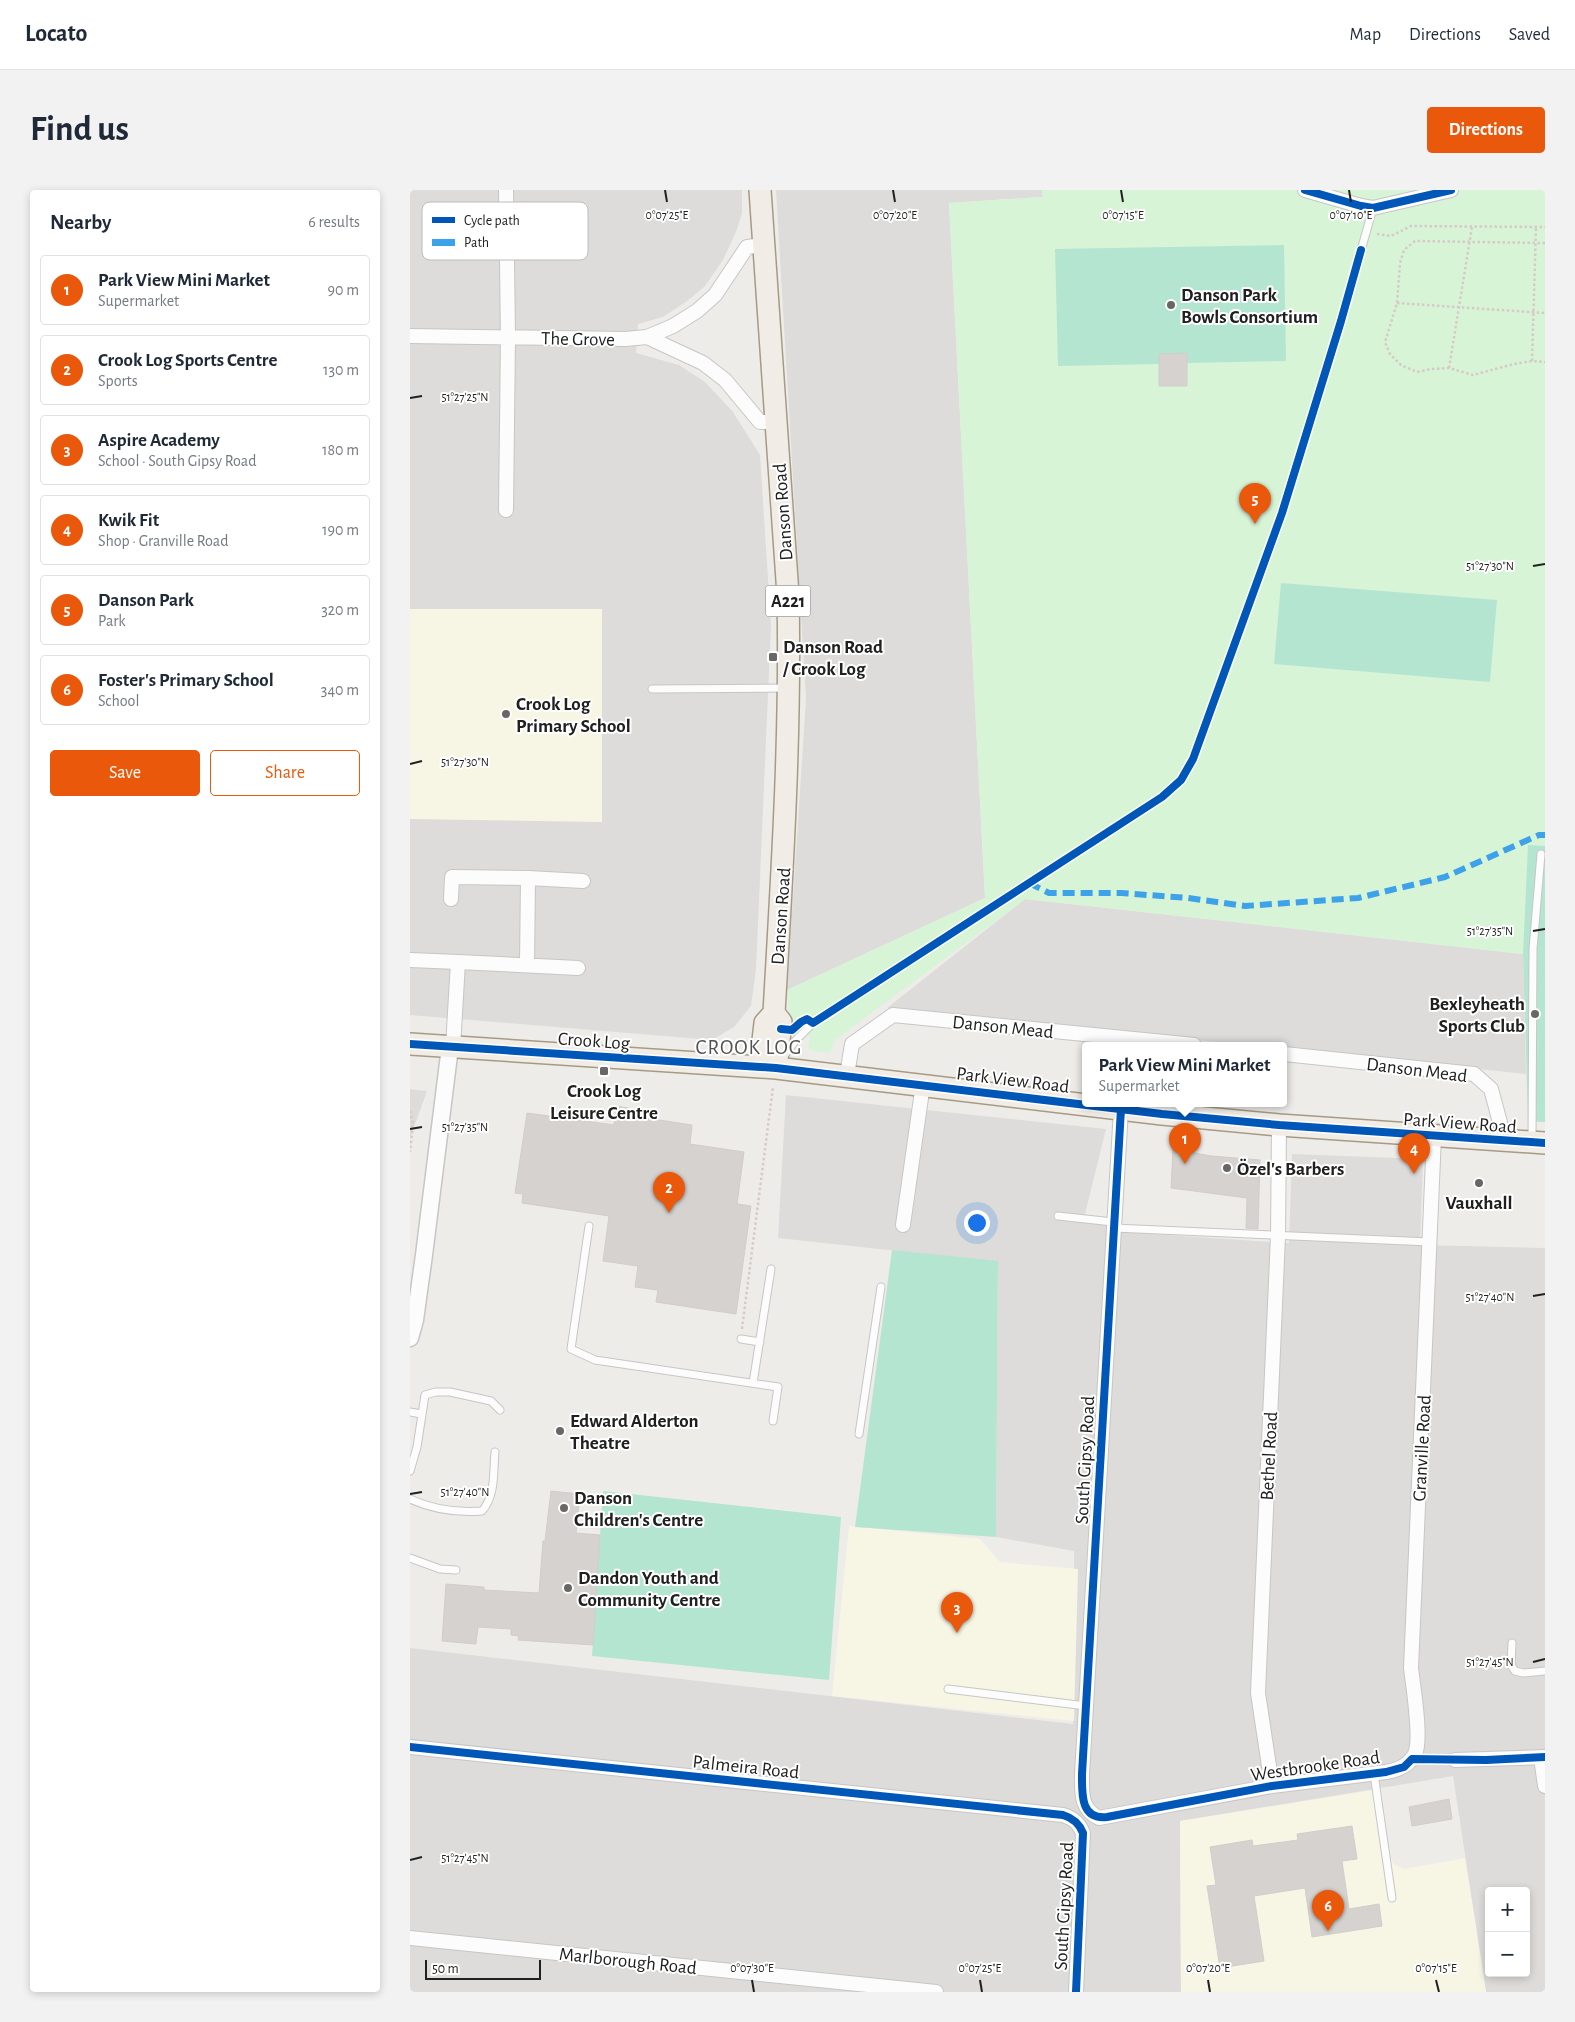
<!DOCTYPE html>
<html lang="en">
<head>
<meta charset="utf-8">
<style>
	body { margin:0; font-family:"Alegreya Sans",sans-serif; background:#f2f2f3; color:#1f2937 }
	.controls { position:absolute; right:15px; bottom:15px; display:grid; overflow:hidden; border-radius:5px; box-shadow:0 2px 8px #0003 }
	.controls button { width:45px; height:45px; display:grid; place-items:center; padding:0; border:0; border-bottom:1px solid #e0e1e3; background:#fff; color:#1f2937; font:25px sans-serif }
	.scale { position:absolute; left:15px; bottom:12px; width:116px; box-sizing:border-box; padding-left:5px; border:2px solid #202020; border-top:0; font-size:14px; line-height:18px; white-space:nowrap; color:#202020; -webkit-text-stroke:4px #fff; paint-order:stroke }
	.you { position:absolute; left:566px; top:1032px; width:18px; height:18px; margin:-12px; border:4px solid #fff; border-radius:50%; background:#1a73e8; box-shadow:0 0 0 8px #1a73e833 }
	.badge { display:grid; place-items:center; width:32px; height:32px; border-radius:50%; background:#ea580c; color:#fff; font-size:16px; font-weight:700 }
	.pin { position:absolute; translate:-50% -41px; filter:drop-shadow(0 1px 2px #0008) }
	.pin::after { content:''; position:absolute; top:26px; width:18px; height:15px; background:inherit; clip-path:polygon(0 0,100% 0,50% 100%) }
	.popup { position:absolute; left:672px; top:852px; width:205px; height:65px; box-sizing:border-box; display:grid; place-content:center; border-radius:5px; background:#fff; filter:drop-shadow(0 1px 4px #0005); font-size:16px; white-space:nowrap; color:#747a83 }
	.popup b { font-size:19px; color:#1f2937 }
	.popup::after { content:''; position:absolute; left:50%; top:100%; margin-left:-10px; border:10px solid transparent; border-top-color:#fff }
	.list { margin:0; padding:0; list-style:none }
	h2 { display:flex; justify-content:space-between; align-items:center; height:65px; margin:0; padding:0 20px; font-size:21px }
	h2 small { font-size:16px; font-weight:400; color:#747a83 }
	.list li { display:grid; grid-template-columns:32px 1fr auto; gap:15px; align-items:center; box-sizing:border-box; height:70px; margin:0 10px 10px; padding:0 10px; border:1px solid #e0e1e3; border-radius:5px }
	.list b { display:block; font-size:19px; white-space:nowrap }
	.list p { margin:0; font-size:16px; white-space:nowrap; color:#747a83 }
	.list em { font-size:16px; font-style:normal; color:#747a83 }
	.actions { display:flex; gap:10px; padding:15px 20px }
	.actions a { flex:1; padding:11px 0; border:1px solid #ea580c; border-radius:5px; text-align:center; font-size:18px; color:#ea580c }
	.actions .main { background:#ea580c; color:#fff }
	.map { position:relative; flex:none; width:1135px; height:1802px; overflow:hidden; border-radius:5px }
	header { display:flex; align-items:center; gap:30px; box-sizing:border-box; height:70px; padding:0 25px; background:#fff; border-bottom:1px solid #e0e1e3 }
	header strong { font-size:24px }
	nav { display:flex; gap:28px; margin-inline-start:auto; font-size:18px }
	.intro { display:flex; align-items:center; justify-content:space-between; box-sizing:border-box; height:120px; padding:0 30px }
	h1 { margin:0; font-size:35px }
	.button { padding:12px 22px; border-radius:5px; background:#ea580c; color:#fff; font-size:18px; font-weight:700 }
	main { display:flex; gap:30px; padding:0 30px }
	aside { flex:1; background:#fff; border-radius:5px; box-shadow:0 2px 8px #0003 }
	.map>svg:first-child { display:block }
	.residential { fill:#dddcda; fill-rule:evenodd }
	.education { fill:#f7f6e5 }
	.park { fill:#d7f4d7 }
	.pitch { fill:#b4e5d1 }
	.building { fill:#d5d2cf; stroke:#d1ceca }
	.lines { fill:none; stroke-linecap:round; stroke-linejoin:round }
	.service-casing { stroke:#c7c6c5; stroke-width:9 }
	.minor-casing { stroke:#c7c6c5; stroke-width:16 }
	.tertiary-casing { stroke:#c7c6c5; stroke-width:19 }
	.primary-casing { stroke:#a59b85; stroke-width:24 }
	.path { stroke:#d7c9c7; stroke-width:2.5; stroke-dasharray:2.5 2.5; stroke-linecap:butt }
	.service { stroke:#fcfcfc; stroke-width:7 }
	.minor { stroke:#fcfcfc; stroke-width:14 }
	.tertiary { stroke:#fcfcfc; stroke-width:16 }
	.primary { stroke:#f1ece6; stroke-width:21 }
	.quiet { stroke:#3da2ea; stroke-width:6; stroke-dasharray:12 6; stroke-linecap:butt }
	.cycleway-casing { stroke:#fff; stroke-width:11 }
	.cycleway { stroke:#0057b8; stroke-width:8 }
	.ticks { fill:none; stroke:#202020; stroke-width:2 }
	.poi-dot { fill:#686766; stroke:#fff; stroke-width:2 }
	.labels { text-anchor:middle; stroke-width:4; stroke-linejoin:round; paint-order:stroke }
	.shield { fill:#fff; stroke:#636363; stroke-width:1 }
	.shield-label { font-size:18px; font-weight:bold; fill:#202020 }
	.poi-label { font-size:19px; font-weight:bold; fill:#202020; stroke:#fff; text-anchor:start }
	.street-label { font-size:19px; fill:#202020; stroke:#fff }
	.quarter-label { font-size:21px; letter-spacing:1px; fill:#535353; stroke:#fff }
	.key { fill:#fff; stroke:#bcbcbc; stroke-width:1 }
	.key-label { font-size:14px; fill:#202020 }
	.ticks-label { font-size:12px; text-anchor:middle; fill:#202020; stroke:#fff; stroke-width:4; stroke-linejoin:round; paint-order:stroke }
</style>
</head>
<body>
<header>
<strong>Locato</strong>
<nav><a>Map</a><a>Directions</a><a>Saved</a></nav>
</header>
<div class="intro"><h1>Find us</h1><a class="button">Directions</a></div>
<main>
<aside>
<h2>Nearby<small>6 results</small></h2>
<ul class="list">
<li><span class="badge">1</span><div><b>Park View Mini Market</b><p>Supermarket</p></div><em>90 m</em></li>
<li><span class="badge">2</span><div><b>Crook Log Sports Centre</b><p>Sports</p></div><em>130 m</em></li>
<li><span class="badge">3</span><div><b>Aspire Academy</b><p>School · South Gipsy Road</p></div><em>180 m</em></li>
<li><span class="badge">4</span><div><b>Kwik Fit</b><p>Shop · Granville Road</p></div><em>190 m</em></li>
<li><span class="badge">5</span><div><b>Danson Park</b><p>Park</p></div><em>320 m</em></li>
<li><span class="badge">6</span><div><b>Foster's Primary School</b><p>School</p></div><em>340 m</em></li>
</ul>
<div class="actions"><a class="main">Save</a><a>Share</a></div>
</aside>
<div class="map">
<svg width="1135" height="1802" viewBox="0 0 1135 1802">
	<rect width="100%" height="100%" fill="#eeece9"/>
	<path class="residential" d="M0,0H332V23L326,42L313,70L295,96L277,111L253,127L228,134L226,163L269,175L295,192L323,222L350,265L361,436L346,779L341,816L324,837L302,850L0,825Z
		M366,0H632V7L539,13L575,708L377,800L396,509Z
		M615,709L1113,764L1116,884L874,859V855H836L477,818Z
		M0,899L17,901L0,948Z
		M376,905L696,939L674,1028L726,1043L879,1053L882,964L1013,969L1010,1055L1135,1058V1802H1076L1043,1586L770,1631L771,1802H0V1458L663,1534L664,1361L586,1347L588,1072L368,1048ZM1079,1701H1116V1783H1079Z"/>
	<path class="education" d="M0,419H192V632L0,629Z
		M439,1336L570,1349L590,1372L668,1379L664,1531L422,1506Z
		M971,1599L979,1664L984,1675L995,1679L1055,1668L1076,1802H771L770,1631Z"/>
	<path class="park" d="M632,0H1135V656L1118,655L1113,764L615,709L425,850L420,863L404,861L398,858L400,848L389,828L380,832L377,800L575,708L539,13L632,7Z"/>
	<path class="pitch" d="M874,55L876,171L777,173V196H749V174L648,176L645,59Z
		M871,393L1087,410L1080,492L864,474Z
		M1118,655L1135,656V932L1118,931L1113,764Z
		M482,1060L588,1071L586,1347L445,1337Z
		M193,1301L431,1327L419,1490L182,1466Z"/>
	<path class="building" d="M777,163V196H749V164Z
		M206,916L237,921L236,928L282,935L280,954L334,962L327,1014L341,1016L326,1124L246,1112L248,1100L225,1097L228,1076L193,1071L199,1026L112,1013L113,1004L105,1003L117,923L204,935Z
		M763,959L801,966L850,970L848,1039L836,1038L837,1008L761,998Z
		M141,1301L170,1304L166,1343L190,1345L183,1455L108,1450L109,1446L101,1445V1439L68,1437L66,1454L32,1451L36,1394L74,1397V1400L129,1403L133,1351H135Z
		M1039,1609L1042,1629L1002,1636L999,1617Z
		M942,1636L947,1669L932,1671L939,1719L969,1714L972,1736L902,1747L895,1698L844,1706L854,1771L810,1778L797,1696L806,1695L800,1657L842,1650L843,1656L888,1650L887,1644Z"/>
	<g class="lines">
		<defs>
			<path id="service" d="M242,499L375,498
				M374,866L386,850L403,833L752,607L771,590L783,569L872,323L931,131L963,18
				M1122,951L1123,759L1131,664
				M648,1026L703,1032
				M179,1036L161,1159L185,1170L368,1197L363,1231
				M704,1038L1020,1052
				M331,1149L350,1152
				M343,1193L361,1079
				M0,1222L11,1224
				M449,1244L471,1097
				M0,1281L7,1257L15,1205L26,1202H40L81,1211L90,1220
				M0,1309C24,1320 46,1323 72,1321C86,1305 83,1282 85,1262
				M0,1368L30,1379L46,1380
				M1102,1453L1101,1475L1105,1481L1113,1483L1135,1481
				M538,1499L676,1516
				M964,1584L982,1708"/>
			<path id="minor" d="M895,0L951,16L963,18L1041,0
				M0,146L215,149L237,147L263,136L287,121L305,105L337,57L354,55
				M237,147L293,173L315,190L350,232H366
				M96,320L98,147L96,0
				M118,688L173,691
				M41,709L42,687L118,688L117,774
				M0,770L48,772
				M43,857L48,772L168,778
				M874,864L1064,884L1081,899L1095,951
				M437,885L442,854L483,825L784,855
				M711,919L672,1584C672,1602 670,1619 689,1628L862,1596L976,1582C988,1580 999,1576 1005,1564C1012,1549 1003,1496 1001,1478L1024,946
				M493,1035L513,894
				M0,1557L653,1625C663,1628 669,1633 673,1643L666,1802
				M1131,1567L1135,1596
				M1045,1570L1135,1567
				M862,1596L848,1503L868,1046L869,935
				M0,1748L526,1802"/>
			<path id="tertiary" d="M0,1148L5,1130L14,1065L40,857"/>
			<path id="primary" d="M350,0L378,405C381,545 372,684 364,823L355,833L350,877
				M364,823L371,832L366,878
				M0,854L366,878L752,924L869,935L1135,953"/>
		</defs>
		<use href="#service" class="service-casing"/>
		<use href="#minor" class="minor-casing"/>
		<use href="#tertiary" class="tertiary-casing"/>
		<use href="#primary" class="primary-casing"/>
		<path class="path" d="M967,44L981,46L1001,36L1135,37
			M1135,53L1005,51L994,60L990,73L987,113L975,152L980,164L991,175L1007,182L1021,179L1039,178L1063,185L1104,174L1122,171L1135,172
			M987,113L1135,123
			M1122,171L1126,37
			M1039,178L1062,37
			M0,921L3,934L0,962
			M332,1139L363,897"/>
		<use href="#service" class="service"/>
		<use href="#minor" class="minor"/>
		<use href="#tertiary" class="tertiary"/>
		<use href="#primary" class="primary"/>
		<path class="quiet" d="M619,693L639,703H711L778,708L835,716L948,708L1035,687L1129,645H1135"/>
		<defs>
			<path id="cycleway" d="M895,0L951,16L963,18L1041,0
				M371,839L382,840L391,832L397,829L403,833L752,607L771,590L783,569L872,323L931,131L951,60
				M0,854L366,878L752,924L869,935L1135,953
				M711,919L672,1584C672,1603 670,1630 697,1627L862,1596L976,1582L994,1577L1002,1569L1076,1570L1135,1567
				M0,1557L653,1625C663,1628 669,1633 673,1643L666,1802"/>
		</defs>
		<use href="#cycleway" class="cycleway-casing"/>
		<use href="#cycleway" class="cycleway"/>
	</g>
	<path class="ticks" d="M255,0L257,12M483,0L485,12M711,0L713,12M939,0L941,12M0,208L12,206M1123,376L1135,374M0,574L12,571M1123,741L1135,739M0,939L12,937M1123,1106L1135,1104M0,1304L12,1302M1123,1472L1135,1469M0,1670L12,1667M342,1790L344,1802M570,1790L572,1802M798,1790L800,1802M1026,1790L1029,1802"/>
	<g class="poi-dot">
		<circle cx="761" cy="115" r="5"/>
		<rect x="358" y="462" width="10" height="10" rx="2.5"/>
		<circle cx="96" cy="524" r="5"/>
		<circle cx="1125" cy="824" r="5"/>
		<rect x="189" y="876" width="10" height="10" rx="2.5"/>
		<circle cx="817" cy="978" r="5"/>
		<circle cx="1069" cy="993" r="5"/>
		<circle cx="150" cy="1241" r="5"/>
		<circle cx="154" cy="1318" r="5"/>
		<circle cx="158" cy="1398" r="5"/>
	</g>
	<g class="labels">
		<rect class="shield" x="355.5" y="395.5" width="45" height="31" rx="4"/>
		<g class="shield-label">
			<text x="378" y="417">A221</text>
		</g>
		<g class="poi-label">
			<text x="771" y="111">Danson Park<tspan x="771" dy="22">Bowls Consortium</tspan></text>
			<text x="373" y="463">Danson Road<tspan x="373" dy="22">/ Crook Log</tspan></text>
			<text x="106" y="520">Crook Log<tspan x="106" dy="22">Primary School</tspan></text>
			<text x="1115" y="820" text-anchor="end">Bexleyheath<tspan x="1115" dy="22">Sports Club</tspan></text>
			<text x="194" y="907" text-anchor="middle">Crook Log<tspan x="194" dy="22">Leisure Centre</tspan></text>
			<text x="827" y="985">Özel's Barbers</text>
			<text x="1069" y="1019" text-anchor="middle">Vauxhall</text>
			<text x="160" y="1237">Edward Alderton<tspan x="160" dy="22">Theatre</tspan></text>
			<text x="164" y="1314">Danson<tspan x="164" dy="22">Children's Centre</tspan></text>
			<text x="168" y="1394">Dandon Youth and<tspan x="168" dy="22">Community Centre</tspan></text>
		</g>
		<g class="street-label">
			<text transform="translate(168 148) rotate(1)" y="7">The Grove</text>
			<text transform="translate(372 322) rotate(-94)" y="7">Danson Road</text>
			<text transform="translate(370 726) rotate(-86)" y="7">Danson Road</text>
			<text transform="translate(593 836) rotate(6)" y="7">Danson Mead</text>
			<text transform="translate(184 850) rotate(4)" y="7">Crook Log</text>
			<text transform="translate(1007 879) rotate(7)" y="7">Danson Mead</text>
			<text transform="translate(603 889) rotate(7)" y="7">Park View Road</text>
			<text transform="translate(1050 932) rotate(4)" y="7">Park View Road</text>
			<text transform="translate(1011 1258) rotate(-87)" y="7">Granville Road</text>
			<text transform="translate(858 1266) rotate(-87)" y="7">Bethel Road</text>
			<text transform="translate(674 1270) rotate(-87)" y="7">South Gipsy Road</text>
			<text transform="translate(905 1575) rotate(-8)" y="7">Westbrooke Road</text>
			<text transform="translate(336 1576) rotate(6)" y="7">Palmeira Road</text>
			<text transform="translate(653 1716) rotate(-87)" y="7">South Gipsy Road</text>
			<text transform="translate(218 1770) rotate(6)" y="7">Marlborough Road</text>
		</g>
		<g class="quarter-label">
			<text x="339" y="864">CROOK LOG</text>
		</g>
	</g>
	<rect x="12" y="12" width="166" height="58" rx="8" class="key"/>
	<rect x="22" y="27" width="23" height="6" fill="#0057b8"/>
	<rect x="22" y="49" width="23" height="7" fill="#3da2ea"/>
	<g class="key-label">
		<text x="54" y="35">Cycle path</text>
		<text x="54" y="57">Path</text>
	</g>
	<g class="ticks-label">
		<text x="257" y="29">0°07'25"E</text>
		<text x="485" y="29">0°07'20"E</text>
		<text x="713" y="29">0°07'15"E</text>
		<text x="941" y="29">0°07'10"E</text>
		<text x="55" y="211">51°27'25"N</text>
		<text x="1080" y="380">51°27'30"N</text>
		<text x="55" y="576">51°27'30"N</text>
		<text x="1080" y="745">51°27'35"N</text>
		<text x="55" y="941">51°27'35"N</text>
		<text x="1080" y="1111">51°27'40"N</text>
		<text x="55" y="1306">51°27'40"N</text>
		<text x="1080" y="1476">51°27'45"N</text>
		<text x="55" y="1672">51°27'45"N</text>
		<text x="342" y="1782">0°07'30"E</text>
		<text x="570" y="1782">0°07'25"E</text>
		<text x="798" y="1782">0°07'20"E</text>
		<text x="1026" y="1782">0°07'15"E</text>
	</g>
</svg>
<div class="controls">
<button>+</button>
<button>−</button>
</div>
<div class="scale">50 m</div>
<div class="you"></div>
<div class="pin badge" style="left:775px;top:974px">1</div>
<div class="popup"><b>Park View Mini Market</b>Supermarket</div>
<div class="pin badge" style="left:259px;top:1023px">2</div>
<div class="pin badge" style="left:547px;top:1443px">3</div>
<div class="pin badge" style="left:1004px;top:984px">4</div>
<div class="pin badge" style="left:845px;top:334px">5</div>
<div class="pin badge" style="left:918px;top:1741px">6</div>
</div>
</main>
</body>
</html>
